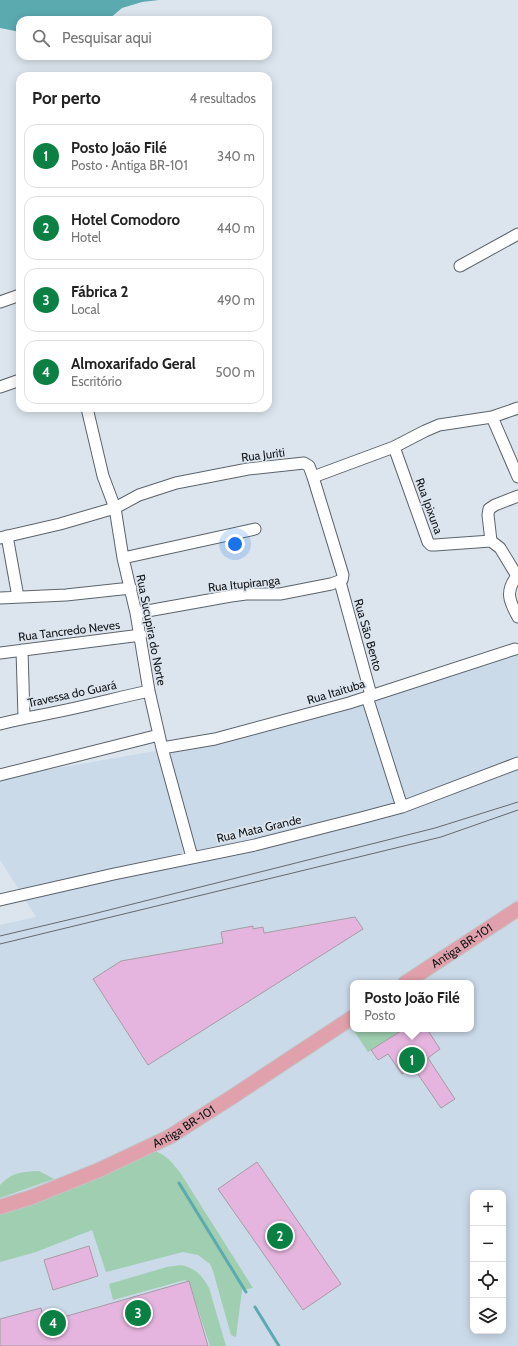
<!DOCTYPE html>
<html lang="pt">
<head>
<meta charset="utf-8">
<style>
	body { margin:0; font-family:Cabin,sans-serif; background:#f6f6f6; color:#222 }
	.controls { position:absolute; right:12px; bottom:12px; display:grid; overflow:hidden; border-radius:8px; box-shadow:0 2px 10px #0003 }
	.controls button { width:36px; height:36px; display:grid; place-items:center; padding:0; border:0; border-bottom:1px solid #e0e0e0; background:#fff; color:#222; font:20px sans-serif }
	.you { position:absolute; left:235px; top:544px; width:14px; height:14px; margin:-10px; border:3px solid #fff; border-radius:50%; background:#1a73e8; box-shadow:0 0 0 6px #1a73e833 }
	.badge { display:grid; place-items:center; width:26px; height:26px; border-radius:50%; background:#0b8043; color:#fff; font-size:13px; font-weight:700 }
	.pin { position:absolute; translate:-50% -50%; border:2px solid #fff; box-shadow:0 1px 4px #0006 }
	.popup { position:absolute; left:350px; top:980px; width:124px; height:52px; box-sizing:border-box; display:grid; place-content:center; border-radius:8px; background:#fff; filter:drop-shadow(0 1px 3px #0005); font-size:13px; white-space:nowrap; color:#767676 }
	.popup b { font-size:15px; color:#222 }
	.popup::after { content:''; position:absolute; left:50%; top:100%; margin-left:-8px; border:8px solid transparent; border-top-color:#fff }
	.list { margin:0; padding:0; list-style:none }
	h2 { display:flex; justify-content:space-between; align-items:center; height:52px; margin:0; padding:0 16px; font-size:17px }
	h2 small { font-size:13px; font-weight:400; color:#767676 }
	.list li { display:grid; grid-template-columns:26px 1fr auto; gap:12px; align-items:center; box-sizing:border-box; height:64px; margin:0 8px 8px; padding:0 8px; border:1px solid #e0e0e0; border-radius:12px }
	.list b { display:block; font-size:15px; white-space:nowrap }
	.list p { margin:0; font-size:13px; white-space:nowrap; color:#767676 }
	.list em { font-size:13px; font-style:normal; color:#767676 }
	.icon { flex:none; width:22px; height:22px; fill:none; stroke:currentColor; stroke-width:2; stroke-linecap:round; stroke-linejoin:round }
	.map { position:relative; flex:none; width:518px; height:1346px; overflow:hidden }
	.search { position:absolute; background:#fff; box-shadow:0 2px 10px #0003; left:16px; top:16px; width:256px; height:44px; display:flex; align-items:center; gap:10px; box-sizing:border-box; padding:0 14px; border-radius:12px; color:#767676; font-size:15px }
	.panel { position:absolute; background:#fff; box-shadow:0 2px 10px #0003; left:16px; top:72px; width:256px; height:340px; border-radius:12px }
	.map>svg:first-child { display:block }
	.built { fill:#cbdae9; fill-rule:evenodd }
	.green { fill:#9fceb0 }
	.water { fill:#5aaab0 }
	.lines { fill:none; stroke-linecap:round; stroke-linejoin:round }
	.stream { stroke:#5aaab0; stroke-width:3 }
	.building { fill:#e6b5df; stroke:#a59ca4 }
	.minor-casing { stroke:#5b636b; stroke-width:13 }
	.major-casing { stroke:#c2c3c4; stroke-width:16 }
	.minor { stroke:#fff; stroke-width:11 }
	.major { stroke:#e1a1ac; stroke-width:14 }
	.tram { stroke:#63696e; stroke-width:1 }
	.labels { text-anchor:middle; stroke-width:3.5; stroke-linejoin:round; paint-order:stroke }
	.street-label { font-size:12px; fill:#15181b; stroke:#dce5ee }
</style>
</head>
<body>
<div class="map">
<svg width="518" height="1346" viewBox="0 0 518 1346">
	<rect width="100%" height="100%" fill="#dce5ee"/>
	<path class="built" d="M518,649V1346H0V925L36,917L0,860V778L178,747ZM353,983H471V1029H353ZM473,1193H503V1331H473Z"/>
	<path class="green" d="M352,1028L353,1029H404L368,1052Z
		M146,1148C164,1153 170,1159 181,1174L253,1288L242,1290L236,1337L231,1335L213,1271L210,1264L198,1255L183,1252L106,1272L92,1230L36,1252L0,1262V1208Z
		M39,1171L54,1179L0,1198V1185C13,1172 21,1172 39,1171Z
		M181,1265C195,1268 202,1275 209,1288L226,1346H210L190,1285L189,1282L185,1280L113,1300L109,1284L167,1267Z"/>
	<path class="water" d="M0,0H159L142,2L122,8L109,19L20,20V32L0,28Z"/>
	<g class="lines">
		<path class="stream" d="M179,1183L246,1292
			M255,1307L279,1346"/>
	</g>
	<path class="building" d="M355,917L363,929L148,1065L93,979L121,961L223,943L221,932L253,926V929L263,927L264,933Z
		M404,1029H427L440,1049L428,1058L455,1099L441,1108L413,1067L402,1074L388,1054L378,1060L371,1050Z
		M257,1162L341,1284L303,1310L218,1189Z
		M89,1246L98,1276L53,1290L44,1260Z
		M189,1281L208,1346H0V1319L41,1308L44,1320L60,1316V1318Z"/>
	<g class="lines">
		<defs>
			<path id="minor" d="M460,266L518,234
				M0,302L20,295
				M0,387L20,380
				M87,408L103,476L115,508L123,558L136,613L149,691L162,748L192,857
				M492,417L518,477
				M394,447L428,542L431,545H435L491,541L500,548L517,576C505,591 509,601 518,617
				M7,536L18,597
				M0,538L60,524L115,508L139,495L176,483L248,469L304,463L309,466L313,477L394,447L425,431L439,425L492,417L518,408
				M491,541L488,515L489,509L495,505L518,496
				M123,558L255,529
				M340,582L371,695
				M0,598L66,595L131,588
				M136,613L231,596L246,594H280L331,584L342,580L343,575L313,477
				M22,650L24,717
				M0,653L141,635
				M367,697L402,807
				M0,724C22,718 44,715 66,710C94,704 121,697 149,691
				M162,748L215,739L349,703L515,649
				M0,775L159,735
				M0,900L114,874L255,845L361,818L402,807L518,763"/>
			<g id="major">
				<path id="s1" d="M405,983L518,909"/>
				<path id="s2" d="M0,1207L32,1197L99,1170L169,1137L232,1097L353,1017"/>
			</g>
		</defs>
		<use href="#minor" class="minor-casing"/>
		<use href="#major" class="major-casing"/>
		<use href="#minor" class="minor"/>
		<use href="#major" class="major"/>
		<path class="tram" d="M0,936L93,914L435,828L518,802
			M0,944L441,837L518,810"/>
	</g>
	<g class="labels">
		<g class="street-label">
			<text transform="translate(263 455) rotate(-7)" y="4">Rua Juriti</text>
			<text transform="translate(429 506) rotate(70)" y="4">Rua Ipixuna</text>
			<text transform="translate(244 584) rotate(-6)" y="4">Rua Itupiranga</text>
			<text transform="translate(151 630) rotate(79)" y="4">Rua Sucupira do Norte</text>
			<text transform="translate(69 631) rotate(-7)" y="4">Rua Tancredo Neves</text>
			<text transform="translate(368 635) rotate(74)" y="4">Rua São Bento</text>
			<text transform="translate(336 692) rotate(-17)" y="4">Rua Itaituba</text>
			<text transform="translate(72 694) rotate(-12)" y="4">Travessa do Guará</text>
			<text transform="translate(259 829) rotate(-13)" y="4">Rua Mata Grande</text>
			<text dy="4" stroke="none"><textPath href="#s1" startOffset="68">Antiga BR-101</textPath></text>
			<text dy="4" stroke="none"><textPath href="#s2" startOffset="201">Antiga BR-101</textPath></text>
		</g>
	</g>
</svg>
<div class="controls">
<button>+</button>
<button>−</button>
<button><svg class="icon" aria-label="locate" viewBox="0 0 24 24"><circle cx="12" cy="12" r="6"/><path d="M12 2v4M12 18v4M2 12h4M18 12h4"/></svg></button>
<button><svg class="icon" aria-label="layers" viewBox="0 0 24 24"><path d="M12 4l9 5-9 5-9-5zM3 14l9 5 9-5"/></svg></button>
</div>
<div class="you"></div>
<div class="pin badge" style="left:412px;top:1060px">1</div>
<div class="popup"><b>Posto João Filé</b>Posto</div>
<div class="pin badge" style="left:280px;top:1236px">2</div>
<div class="pin badge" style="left:138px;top:1313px">3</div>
<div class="pin badge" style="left:53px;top:1323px">4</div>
<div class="search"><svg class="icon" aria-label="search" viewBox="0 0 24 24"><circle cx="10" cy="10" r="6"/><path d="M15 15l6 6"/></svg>Pesquisar aqui</div>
<section class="panel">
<h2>Por perto<small>4 resultados</small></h2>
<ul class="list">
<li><span class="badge">1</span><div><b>Posto João Filé</b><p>Posto · Antiga BR-101</p></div><em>340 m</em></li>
<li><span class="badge">2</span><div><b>Hotel Comodoro</b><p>Hotel</p></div><em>440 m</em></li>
<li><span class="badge">3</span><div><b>Fábrica 2</b><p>Local</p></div><em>490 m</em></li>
<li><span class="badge">4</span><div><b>Almoxarifado Geral</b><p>Escritório</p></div><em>500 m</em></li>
</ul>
</section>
</div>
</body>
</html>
